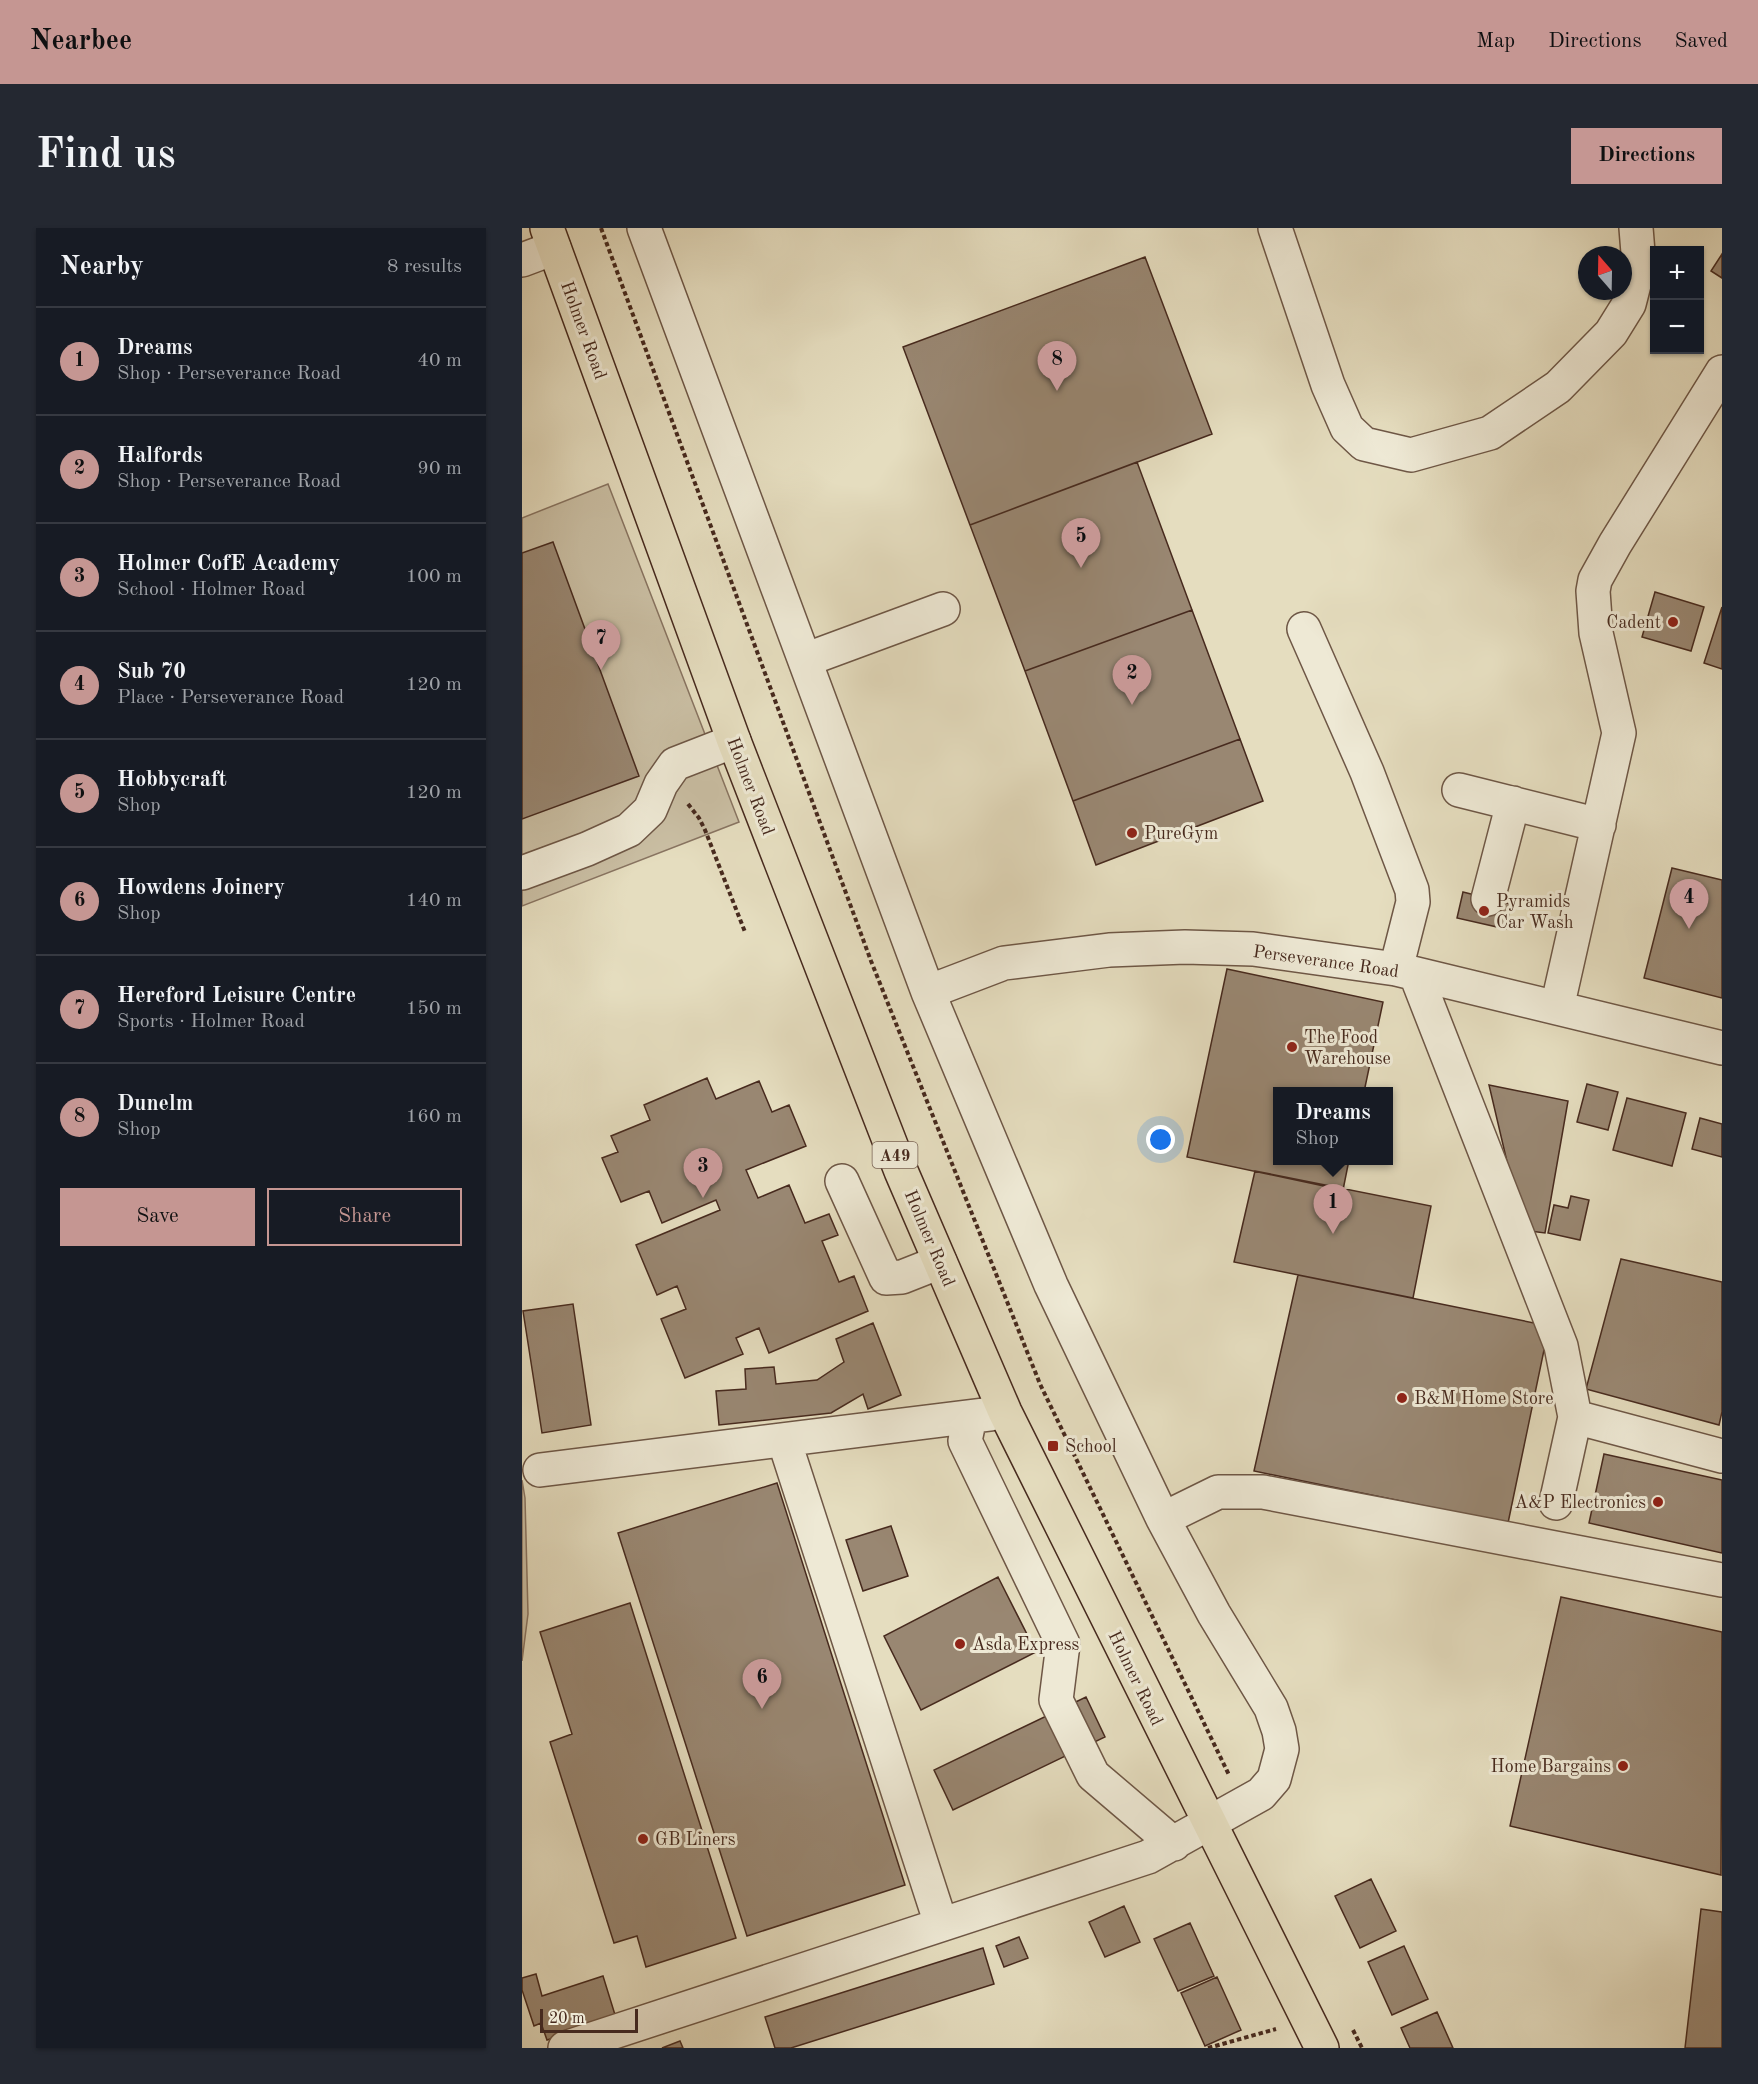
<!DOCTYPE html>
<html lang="en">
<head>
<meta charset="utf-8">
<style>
	body { margin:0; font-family:"Old Standard TT",serif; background:#242831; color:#f1f3f6 }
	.controls { position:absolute; right:18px; top:18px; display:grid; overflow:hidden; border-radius:0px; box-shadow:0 2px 4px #0004 }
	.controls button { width:54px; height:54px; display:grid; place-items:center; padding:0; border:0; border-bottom:2px solid #363941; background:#171b24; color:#f1f3f6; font:30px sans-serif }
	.compass { position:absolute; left:1056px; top:18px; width:54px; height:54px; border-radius:50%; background:#171b24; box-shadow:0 2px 4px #0004; rotate:340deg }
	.scale { position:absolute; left:18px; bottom:15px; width:98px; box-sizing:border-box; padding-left:6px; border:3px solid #472a1e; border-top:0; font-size:16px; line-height:21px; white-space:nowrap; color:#472a1e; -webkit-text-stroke:4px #eee9d5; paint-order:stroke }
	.you { position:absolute; left:639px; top:912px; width:21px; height:21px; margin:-15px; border:4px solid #fff; border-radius:50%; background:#1a73e8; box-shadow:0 0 0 9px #1a73e833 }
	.badge { display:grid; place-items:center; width:39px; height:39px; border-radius:50%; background:#c59692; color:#111; font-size:20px; font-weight:700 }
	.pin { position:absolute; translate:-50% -50px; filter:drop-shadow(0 2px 3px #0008) }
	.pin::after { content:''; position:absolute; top:32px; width:21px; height:18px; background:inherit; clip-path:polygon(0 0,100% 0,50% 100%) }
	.popup { position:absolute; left:751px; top:859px; width:120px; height:78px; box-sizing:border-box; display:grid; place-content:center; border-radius:0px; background:#171b24; filter:drop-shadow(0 2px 4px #0005); font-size:20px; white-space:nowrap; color:#9ea1a6 }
	.popup b { font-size:22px; color:#f1f3f6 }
	.popup::after { content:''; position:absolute; left:50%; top:100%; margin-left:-12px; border:12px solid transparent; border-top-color:#171b24 }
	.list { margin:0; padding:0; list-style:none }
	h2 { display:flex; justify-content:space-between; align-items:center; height:78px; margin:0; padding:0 24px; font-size:26px }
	h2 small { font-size:20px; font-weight:400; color:#9ea1a6 }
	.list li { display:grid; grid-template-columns:39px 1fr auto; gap:18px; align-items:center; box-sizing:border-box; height:108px; padding:0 24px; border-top:2px solid #363941 }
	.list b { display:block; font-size:22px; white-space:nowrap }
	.list p { margin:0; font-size:20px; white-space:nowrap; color:#9ea1a6 }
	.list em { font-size:20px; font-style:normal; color:#9ea1a6 }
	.actions { display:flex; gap:12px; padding:18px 24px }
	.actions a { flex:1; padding:14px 0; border:2px solid #c59692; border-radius:0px; text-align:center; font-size:21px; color:#c59692 }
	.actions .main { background:#c59692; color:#111 }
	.map { position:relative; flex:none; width:1200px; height:1820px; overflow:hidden; border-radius:0px }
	header { display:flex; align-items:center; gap:36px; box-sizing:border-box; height:84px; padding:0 30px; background:#c59692; color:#111 }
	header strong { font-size:28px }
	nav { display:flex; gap:33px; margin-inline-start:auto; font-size:21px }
	.intro { display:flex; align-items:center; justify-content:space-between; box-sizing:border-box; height:144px; padding:0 36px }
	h1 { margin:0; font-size:42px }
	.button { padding:15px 27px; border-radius:0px; background:#c59692; color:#111; font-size:21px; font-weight:700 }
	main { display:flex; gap:36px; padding:0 36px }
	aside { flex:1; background:#171b24; border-radius:0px; box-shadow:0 2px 4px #0004 }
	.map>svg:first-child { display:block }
	.green { fill:#cabfa4; stroke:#887461; stroke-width:1.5 }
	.building { fill:#998772; stroke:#472a1e; stroke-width:1.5 }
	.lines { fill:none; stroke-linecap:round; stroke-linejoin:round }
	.minor-casing { stroke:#6e5746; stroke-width:36 }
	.highway-casing { stroke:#472a1e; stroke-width:36 }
	.path { stroke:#472a1e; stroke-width:4; stroke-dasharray:4.5 3; stroke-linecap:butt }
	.minor { stroke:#eee9d5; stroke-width:33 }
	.highway { stroke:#e5ddbf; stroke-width:33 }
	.poi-dot { fill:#8f2418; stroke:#eee9d5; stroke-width:2 }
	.labels { text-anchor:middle; stroke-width:6; stroke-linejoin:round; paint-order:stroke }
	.shield { fill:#eee9d5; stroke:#796355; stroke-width:1.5 }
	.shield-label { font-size:16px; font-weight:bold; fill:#472a1e }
	.street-label { font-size:18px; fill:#472a1e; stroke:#eee9d5 }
	.poi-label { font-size:18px; fill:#472a1e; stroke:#eee9d5; text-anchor:start }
</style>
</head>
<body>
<header>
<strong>Nearbee</strong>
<nav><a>Map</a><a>Directions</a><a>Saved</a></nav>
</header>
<div class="intro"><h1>Find us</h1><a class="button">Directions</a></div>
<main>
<aside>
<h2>Nearby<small>8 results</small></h2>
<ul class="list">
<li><span class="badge">1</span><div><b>Dreams</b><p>Shop · Perseverance Road</p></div><em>40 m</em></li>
<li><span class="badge">2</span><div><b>Halfords</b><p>Shop · Perseverance Road</p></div><em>90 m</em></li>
<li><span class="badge">3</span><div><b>Holmer CofE Academy</b><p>School · Holmer Road</p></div><em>100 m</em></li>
<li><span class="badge">4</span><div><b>Sub 70</b><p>Place · Perseverance Road</p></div><em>120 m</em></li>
<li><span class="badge">5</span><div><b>Hobbycraft</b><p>Shop</p></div><em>120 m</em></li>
<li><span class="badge">6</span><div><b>Howdens Joinery</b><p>Shop</p></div><em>140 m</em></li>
<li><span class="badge">7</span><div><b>Hereford Leisure Centre</b><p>Sports · Holmer Road</p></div><em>150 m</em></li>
<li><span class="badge">8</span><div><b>Dunelm</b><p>Shop</p></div><em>160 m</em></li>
</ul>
<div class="actions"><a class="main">Save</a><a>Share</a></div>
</aside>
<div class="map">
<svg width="1200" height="1820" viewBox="0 0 1200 1820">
	<rect width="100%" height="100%" fill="#e5ddbf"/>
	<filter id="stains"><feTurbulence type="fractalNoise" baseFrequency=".00333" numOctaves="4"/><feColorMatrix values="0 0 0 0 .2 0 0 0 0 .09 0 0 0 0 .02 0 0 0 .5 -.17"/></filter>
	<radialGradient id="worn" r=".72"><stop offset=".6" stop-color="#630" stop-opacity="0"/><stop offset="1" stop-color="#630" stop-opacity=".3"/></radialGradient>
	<path class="green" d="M86,256L217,594L0,678V290Z
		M0,1252L3,1270L6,1386L0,1433Z"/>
	<path class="building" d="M1200,26V50L1189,43Z
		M623,29L690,206L448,297L381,119Z
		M615,234L670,382L503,443L448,297Z
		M31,314L117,548L0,591V325Z
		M1133,364L1182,379L1169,423L1120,409Z
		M1200,379V441L1182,435Z
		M670,382L718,511L551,573L503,443Z
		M718,511L741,573L574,637L551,573Z
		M1150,640L1200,652V770L1122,750Z
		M941,664L989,676L984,701L935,690Z
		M705,741L861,774L842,864H756V932H827L821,962L665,929Z
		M185,850L194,871L237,853L250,884L267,877L284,918L224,942L236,970L267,957L283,995L307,986L316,1007L300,1013L317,1054L332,1048L346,1083L247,1125L237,1100L214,1110L221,1126L163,1150L139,1091L164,1081L155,1058L135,1067L114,1017L198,982L194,972L140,995L127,963L99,974L80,930L96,924L89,908L128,892L122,877Z
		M1065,856L1096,864L1086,902L1055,894Z
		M967,857L1046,873L1023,1005L1001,1002Z
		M1105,870L1164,885L1150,938L1091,922Z
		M1178,890L1200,896V929L1170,921Z
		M733,943L909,978L891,1070L712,1034Z
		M1049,968L1067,972L1058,1012L1026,1005L1032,977L1046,980Z
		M1099,1031L1200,1054V1184L1197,1197L1064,1161Z
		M776,1047L1027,1098L986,1295L732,1243Z
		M51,1076L69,1197L20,1205L1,1083Z
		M351,1095L379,1167L346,1181L341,1166L309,1185L197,1197L194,1163L224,1161L223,1141L252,1139L254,1156L295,1152L322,1134L314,1111Z
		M1082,1226L1200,1252V1325L1067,1295Z
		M255,1255L383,1657L225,1708L96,1305Z
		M369,1298L386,1348L341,1363L324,1312Z
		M476,1349L514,1424L399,1482L362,1408Z
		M1039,1369L1200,1404L1199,1647L988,1598Z
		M108,1375L214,1710L124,1739L115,1708L92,1715L28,1514L50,1506L18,1404Z
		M564,1469L583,1509L431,1582L412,1542Z
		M849,1651L874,1703L838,1720L813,1668Z
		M602,1678L618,1714L583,1729L567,1694Z
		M1179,1681L1200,1684V1820H1163Z
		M668,1695L692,1748L656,1763L632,1711Z
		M497,1709L506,1730L482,1739L474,1718Z
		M882,1718L906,1771L870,1787L846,1734Z
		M461,1720L472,1756L269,1820H253L243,1789Z
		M14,1746L20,1768L81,1748L94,1790L25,1812L19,1795L12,1798L0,1762V1750Z
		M695,1749L719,1802L683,1818L659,1765Z
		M915,1784L931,1820H888L879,1800Z
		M158,1813L161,1820H140Z"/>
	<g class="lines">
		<defs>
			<path id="minor" d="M753,0L806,157L825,200L842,216L889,227L968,205L1036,159L1089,105L1107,76L1117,37L1114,0
				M0,32L32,20
				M782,401L845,544L890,662L891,674L874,741
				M283,432L421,381
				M937,562L1077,597
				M0,645L65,621L107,602L128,582L139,556L153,536L212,513
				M966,671L991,575
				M894,747L1039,1118L1053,1189L1034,1275
				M406,764L482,735L587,722L663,719L731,721L874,741L1200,820
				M1035,780L1097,505L1074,405L1071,363L1073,352L1093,316L1200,144
				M320,953L364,1050L380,1049L418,1034
				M448,1189L443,1213L541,1416L534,1472L571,1547L652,1616
				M1053,1189L1200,1228
				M262,1212L419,1696
				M18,1242L469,1186
				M641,1291L696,1264H741L1200,1352
				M43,1820L626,1629L739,1566L752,1551L760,1521L757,1503L749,1480L692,1386L641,1291L529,1057L406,764L122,0"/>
			<path id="highway" d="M25,0L212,513L379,943L483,1184L800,1820"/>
		</defs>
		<use href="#minor" class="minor-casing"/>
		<use href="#highway" class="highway-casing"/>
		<path class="path" d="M79,0L349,733L518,1156L707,1547
			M166,576L177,590L183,602L223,704
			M831,1802L840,1820
			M686,1820L754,1801"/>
		<use href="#minor" class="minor"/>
		<use href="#highway" class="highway"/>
	</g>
	<g class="poi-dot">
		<circle cx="1151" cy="394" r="6"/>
		<circle cx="610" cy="605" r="6"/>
		<circle cx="962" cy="683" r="6"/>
		<circle cx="770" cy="819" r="6"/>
		<circle cx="880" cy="1170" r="6"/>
		<rect x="525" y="1212" width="12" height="12" rx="3"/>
		<circle cx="1136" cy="1274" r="6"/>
		<circle cx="438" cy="1416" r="6"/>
		<circle cx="1101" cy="1538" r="6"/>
		<circle cx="121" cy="1611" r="6"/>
	</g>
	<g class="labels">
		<rect class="shield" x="350.5" y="914" width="45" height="26" rx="4.5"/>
		<g class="shield-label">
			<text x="373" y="933">A49</text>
		</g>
		<g class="street-label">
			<text transform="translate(62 102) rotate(70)" y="6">Holmer Road</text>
			<text transform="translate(229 558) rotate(69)" y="6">Holmer Road</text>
			<text transform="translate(804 733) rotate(8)" y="6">Perseverance Road</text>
			<text transform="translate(408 1010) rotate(67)" y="6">Holmer Road</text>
			<text transform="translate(614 1450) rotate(64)" y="6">Holmer Road</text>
		</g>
		<g class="poi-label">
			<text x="1139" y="400" text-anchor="end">Cadent</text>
			<text x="622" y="611">PureGym</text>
			<text x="974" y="679">Pyramids<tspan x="974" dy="21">Car Wash</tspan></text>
			<text x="782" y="815">The Food<tspan x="782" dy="21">Warehouse</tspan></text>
			<text x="892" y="1176">B&amp;M Home Store</text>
			<text x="543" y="1224">School</text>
			<text x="1124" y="1280" text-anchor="end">A&amp;P Electronics</text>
			<text x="450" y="1422">Asda Express</text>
			<text x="1089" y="1544" text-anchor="end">Home Bargains</text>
			<text x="133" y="1617">GB Liners</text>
		</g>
	</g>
	<rect width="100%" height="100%" filter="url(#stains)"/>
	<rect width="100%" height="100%" fill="url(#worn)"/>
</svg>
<div class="controls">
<button>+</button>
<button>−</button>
</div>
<svg class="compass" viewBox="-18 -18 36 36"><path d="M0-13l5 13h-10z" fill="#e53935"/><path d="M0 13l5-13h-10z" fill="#9ea1a6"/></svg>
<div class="scale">20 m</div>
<div class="you"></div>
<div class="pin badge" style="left:811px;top:1006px">1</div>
<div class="popup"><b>Dreams</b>Shop</div>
<div class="pin badge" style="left:610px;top:477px">2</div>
<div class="pin badge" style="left:181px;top:970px">3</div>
<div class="pin badge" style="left:1167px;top:701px">4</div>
<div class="pin badge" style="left:559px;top:340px">5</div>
<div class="pin badge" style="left:240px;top:1481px">6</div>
<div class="pin badge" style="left:79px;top:442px">7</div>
<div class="pin badge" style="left:535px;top:163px">8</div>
</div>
</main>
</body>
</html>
